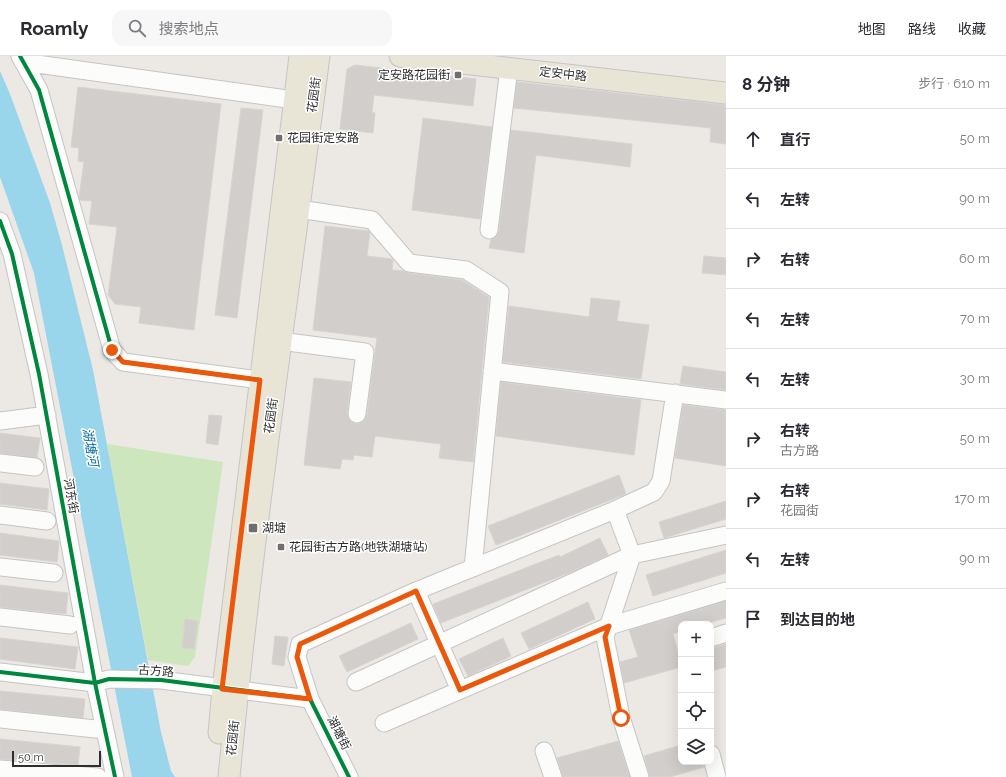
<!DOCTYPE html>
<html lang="zh">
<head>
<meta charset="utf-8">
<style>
	body { margin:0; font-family:Raleway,"Noto Sans SC",sans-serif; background:#f7f7f7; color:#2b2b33 }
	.controls { position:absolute; right:12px; bottom:12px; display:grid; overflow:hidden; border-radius:8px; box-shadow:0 4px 16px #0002 }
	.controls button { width:36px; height:36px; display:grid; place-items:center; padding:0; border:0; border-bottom:1px solid #e1e1e2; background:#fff; color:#2b2b33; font:20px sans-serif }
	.scale { position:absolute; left:12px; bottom:10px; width:89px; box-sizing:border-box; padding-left:4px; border:2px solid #2e2e2e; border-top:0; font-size:11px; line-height:14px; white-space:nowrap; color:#2e2e2e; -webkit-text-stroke:3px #fff; paint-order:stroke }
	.stop { position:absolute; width:12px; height:12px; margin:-9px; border:3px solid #ea580c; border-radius:50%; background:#fff }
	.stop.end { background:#ea580c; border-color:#fff; box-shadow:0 1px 4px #0008 }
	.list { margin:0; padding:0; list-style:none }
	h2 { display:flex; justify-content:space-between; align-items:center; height:52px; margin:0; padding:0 16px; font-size:17px }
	h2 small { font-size:13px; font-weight:400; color:#7c7c81 }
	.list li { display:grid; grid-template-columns:26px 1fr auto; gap:12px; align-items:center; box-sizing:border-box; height:60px; padding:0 16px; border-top:1px solid #e1e1e2 }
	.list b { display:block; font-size:15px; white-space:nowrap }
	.list p { margin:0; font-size:13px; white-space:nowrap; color:#7c7c81 }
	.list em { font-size:13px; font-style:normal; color:#7c7c81 }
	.icon { flex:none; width:22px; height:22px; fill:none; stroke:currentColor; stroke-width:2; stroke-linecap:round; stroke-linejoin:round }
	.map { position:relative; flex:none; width:726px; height:721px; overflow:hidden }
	header { display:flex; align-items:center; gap:24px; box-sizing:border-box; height:56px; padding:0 20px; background:#fff; border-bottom:1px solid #e1e1e2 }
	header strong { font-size:19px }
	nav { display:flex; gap:22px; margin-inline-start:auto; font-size:14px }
	.search { width:280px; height:36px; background:#f7f7f7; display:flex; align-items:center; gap:10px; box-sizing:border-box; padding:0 14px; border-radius:12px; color:#7c7c81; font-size:15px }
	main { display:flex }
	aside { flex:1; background:#fff }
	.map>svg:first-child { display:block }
	.green { fill:#cee6be }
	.water { fill:#99d6ec }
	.building { fill:#d1cecb; stroke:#d7d4d0 }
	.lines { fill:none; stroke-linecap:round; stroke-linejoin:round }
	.minor-casing { stroke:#c5c4c5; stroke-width:19 }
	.major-casing { stroke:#c6c5c4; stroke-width:23 }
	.minor { stroke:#fcfcfb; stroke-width:17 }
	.major { stroke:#e8e4d6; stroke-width:21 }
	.cycleway-casing { stroke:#fff; stroke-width:6 }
	.cycleway { stroke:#00873e; stroke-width:4 }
	.route { stroke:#ea580c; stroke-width:5 }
	.poi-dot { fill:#706f6e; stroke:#fff; stroke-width:1.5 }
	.labels { text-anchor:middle; stroke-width:3; stroke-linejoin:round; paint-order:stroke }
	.street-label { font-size:12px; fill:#2e2e2e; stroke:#fff }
	.poi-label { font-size:12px; fill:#2e2e2e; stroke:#fff; text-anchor:start }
	.water-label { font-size:13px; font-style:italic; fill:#0d6fa3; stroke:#fff }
</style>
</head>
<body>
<header>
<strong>Roamly</strong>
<div class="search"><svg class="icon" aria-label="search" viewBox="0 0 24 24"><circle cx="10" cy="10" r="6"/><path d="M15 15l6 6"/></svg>搜索地点</div>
<nav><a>地图</a><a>路线</a><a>收藏</a></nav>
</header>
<main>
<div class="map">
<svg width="726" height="721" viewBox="0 0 726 721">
	<rect width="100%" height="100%" fill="#ece8e4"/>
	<path class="green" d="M107,388L223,406L195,601L188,610L148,604Z"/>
	<path class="water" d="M0,15L10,38L50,147L62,189L93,314L161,676L171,715L175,721H132L34,217L0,121Z"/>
	<path class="building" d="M355,9L476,23L473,50L374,39L372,56L375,57L373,77L340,73L347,13Z
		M517,26L726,49V88L710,86L711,72L514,52Z
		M78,31L221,48L194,274L139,267L141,251L115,248L108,239L117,171L89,168L92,145L80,144L79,141L84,106L78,105L79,92L71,91Z
		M241,52L263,54L237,262L215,259Z
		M423,62L492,71L480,163L412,154Z
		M511,74L632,88L630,111L536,99L524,197L489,192L491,184L497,180L499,175Z
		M325,170L368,175L370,176L367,200L392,203L393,204L392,214L404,215L408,217L462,224L489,241L473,406L439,402L441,388L375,380L372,401L354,399L353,404L342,403L340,413L304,409L314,322L351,326L347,357L348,361L351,366L355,368L361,367L365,364L367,359L377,282L313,274Z
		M704,200L726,202V219L702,217Z
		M591,242L620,245L617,265L649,269L641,323L503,306L509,250L589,261Z
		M683,310L726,316V334L680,328Z
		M501,326L641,344L634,399L496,380Z
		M683,349L726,354V410L675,402Z
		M209,359L222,360L218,389L206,387Z
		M0,377L40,382L37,402L0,397Z
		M619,419L626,438L496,489L488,470Z
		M0,427L49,433L47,454L0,448Z
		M726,445V463L664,482L659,466Z
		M0,477L59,485L57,506L0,499Z
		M600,482L608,499L571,516L441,567L433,548L559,499L560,501Z
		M726,494V517L653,540L646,519Z
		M0,529L68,537L66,558L0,551Z
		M726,545V562L705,568H681V575L673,578L681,607V611L624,627L620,606L638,601L629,574Z
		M588,546L595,563L529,593L521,577Z
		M185,563L198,565L194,593L182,592Z
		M411,567L418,583L347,616L339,600Z
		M275,580L288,581L284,610L272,608Z
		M0,582L78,591L75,613L0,603Z
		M503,582L511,600L468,620L459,603Z
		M726,588V611L711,615V593Z
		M0,635L85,643L83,662L0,653Z
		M0,683L80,691L78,709L0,703Z
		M618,685L630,721H563L557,702Z
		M681,689V706H703L704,711L670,721H650L644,700Z"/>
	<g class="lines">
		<defs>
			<path id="minor" d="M20,0L39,34L112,294L123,306L260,324
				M23,6L294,44
				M299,153L372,164L409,207L466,214L500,236L473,512
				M0,165L12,198L39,318L95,627L115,721
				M489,174L509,12
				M280,285L365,296L357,358
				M492,315L726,344
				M0,365L47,359
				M0,407L35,411
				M615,454L632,499L605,581L621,661L640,721
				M0,459L47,465
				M0,511L54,517
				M416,535L460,634
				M0,561L70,569
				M711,582L726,577
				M0,616L95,627L109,623L161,624L310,643
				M356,626L632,499L726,479
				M0,663L105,674
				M384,667L609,570L726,535
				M544,695L553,721
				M711,698L717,721
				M0,713L98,721
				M349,721L310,643L297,601L300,588L416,535L615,454L654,436L661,425L675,337"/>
			<path id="major" d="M400,0L726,37
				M219,677L223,633L300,0
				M229,721C252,480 288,240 319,0"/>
		</defs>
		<use href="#minor" class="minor-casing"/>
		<use href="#major" class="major-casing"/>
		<use href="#minor" class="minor"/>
		<use href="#major" class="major"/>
		<defs>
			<path id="cycleway" d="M20,0L39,34L112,294L123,306L260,324
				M0,165L12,198L39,318L95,627L115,721
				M0,616L95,627L109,623L161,624L310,643L349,721"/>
		</defs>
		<use href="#cycleway" class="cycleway-casing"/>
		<use href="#cycleway" class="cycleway"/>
	</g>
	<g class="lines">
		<path class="route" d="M112,294L123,306L260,324L222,633L310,643L297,601L300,588L416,535L460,634L609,570L605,581L621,662"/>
	</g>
	<g class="poi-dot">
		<rect x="454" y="15" width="8" height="8" rx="2"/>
		<rect x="275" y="78" width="8" height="8" rx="2"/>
		<rect x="248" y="467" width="10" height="10" rx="2"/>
		<rect x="277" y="487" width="8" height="8" rx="2"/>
	</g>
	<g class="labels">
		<g class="street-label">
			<text transform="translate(563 18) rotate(6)" y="4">定安中路</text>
			<text transform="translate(314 39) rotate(-83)" y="4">花园街</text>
			<text transform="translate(271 360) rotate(-83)" y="4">花园街</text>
			<text transform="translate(71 440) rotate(80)" y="4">河东街</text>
			<text transform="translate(156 615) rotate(4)" y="4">古方路</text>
			<text transform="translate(339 677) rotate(63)" y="4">湖塘街</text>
			<text transform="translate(233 682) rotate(-84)" y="4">花园街</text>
		</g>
		<g class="poi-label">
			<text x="450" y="23" text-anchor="end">定安路花园街</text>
			<text x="287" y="86">花园街定安路</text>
			<text x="262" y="476">湖塘</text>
			<text x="289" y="495">花园街古方路(地铁湖塘站)</text>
		</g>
		<g class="water-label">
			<text transform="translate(91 391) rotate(80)" y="5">湖塘河</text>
		</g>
	</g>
</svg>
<div class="controls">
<button>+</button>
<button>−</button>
<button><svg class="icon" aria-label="locate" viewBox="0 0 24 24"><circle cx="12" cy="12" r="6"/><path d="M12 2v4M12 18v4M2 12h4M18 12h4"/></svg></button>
<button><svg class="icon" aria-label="layers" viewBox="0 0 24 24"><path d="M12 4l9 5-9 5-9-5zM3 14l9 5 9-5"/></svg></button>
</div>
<div class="scale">50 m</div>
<div class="stop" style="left:621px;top:662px"></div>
<div class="stop end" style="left:112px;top:294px"></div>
</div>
<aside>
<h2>8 分钟<small>步行 · 610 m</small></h2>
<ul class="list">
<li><svg class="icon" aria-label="ahead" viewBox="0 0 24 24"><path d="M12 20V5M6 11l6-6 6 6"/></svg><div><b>直行</b></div><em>50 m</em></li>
<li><svg class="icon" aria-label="left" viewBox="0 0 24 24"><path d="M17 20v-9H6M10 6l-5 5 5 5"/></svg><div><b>左转</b></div><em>90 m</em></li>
<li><svg class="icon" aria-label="right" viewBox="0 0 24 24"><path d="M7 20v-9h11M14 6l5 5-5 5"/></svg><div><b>右转</b></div><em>60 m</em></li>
<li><svg class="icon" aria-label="left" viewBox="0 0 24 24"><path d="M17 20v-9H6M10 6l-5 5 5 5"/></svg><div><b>左转</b></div><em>70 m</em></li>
<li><svg class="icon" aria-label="left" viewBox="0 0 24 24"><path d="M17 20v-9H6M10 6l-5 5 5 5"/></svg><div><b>左转</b></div><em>30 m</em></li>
<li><svg class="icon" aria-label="right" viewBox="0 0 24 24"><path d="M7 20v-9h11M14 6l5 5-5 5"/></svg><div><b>右转</b><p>古方路</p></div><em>50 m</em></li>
<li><svg class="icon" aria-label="right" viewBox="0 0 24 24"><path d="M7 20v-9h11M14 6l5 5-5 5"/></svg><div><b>右转</b><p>花园街</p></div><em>170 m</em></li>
<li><svg class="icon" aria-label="left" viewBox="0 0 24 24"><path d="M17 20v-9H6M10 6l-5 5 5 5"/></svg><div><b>左转</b></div><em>90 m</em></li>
<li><svg class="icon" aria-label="arrive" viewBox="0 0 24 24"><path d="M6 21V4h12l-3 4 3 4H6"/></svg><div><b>到达目的地</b></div></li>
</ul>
</aside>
</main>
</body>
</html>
